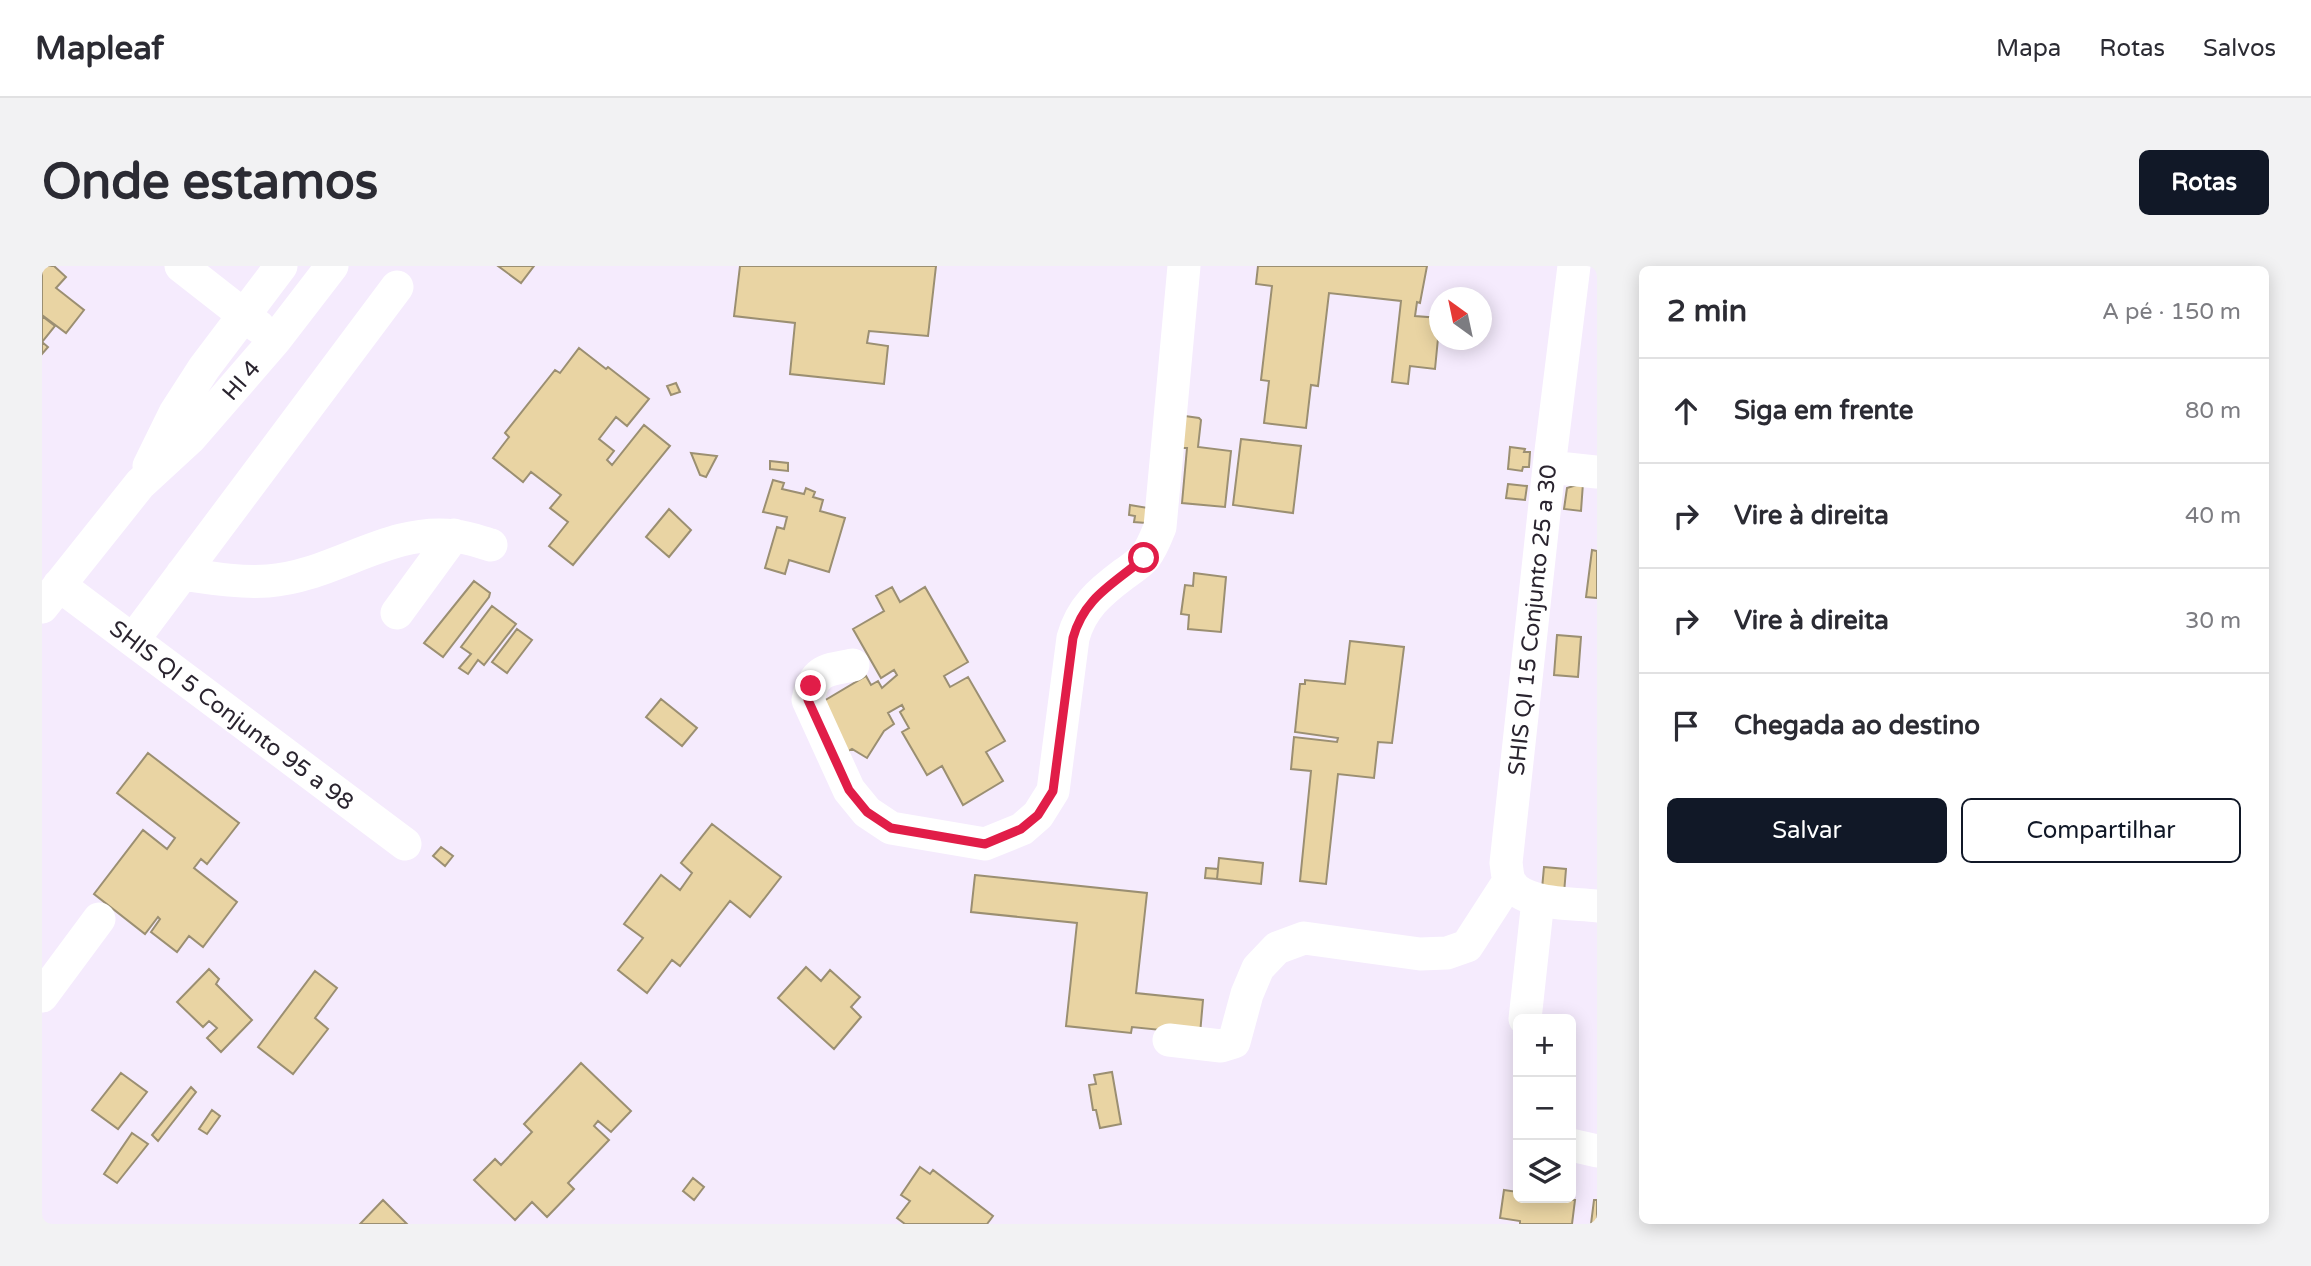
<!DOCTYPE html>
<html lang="pt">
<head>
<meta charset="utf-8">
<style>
	body { margin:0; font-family:"Varela Round",sans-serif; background:#f2f2f3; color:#2b2b33 }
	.controls { position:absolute; right:21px; bottom:21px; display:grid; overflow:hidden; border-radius:10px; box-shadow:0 4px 18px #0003 }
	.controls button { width:63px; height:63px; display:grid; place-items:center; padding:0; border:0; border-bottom:2px solid #e1e1e2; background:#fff; color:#2b2b33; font:35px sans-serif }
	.compass { position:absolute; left:1387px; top:21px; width:63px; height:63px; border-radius:50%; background:#fff; box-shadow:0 4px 18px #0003; rotate:327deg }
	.stop { position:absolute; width:21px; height:21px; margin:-16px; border:5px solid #e11d48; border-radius:50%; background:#fff }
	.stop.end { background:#e11d48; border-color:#fff; box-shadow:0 2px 7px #0008 }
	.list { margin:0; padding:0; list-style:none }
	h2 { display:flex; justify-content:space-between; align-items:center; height:91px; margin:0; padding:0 28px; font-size:30px }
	h2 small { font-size:23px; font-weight:400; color:#7c7c81 }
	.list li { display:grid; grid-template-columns:46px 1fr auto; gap:21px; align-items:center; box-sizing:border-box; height:105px; padding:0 28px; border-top:2px solid #e1e1e2 }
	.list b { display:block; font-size:26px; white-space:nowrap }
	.list em { font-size:23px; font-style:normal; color:#7c7c81 }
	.actions { display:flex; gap:14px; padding:21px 28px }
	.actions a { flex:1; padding:16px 0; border:2px solid #111827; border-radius:10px; text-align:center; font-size:24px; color:#111827 }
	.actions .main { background:#111827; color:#fff }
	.icon { flex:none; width:38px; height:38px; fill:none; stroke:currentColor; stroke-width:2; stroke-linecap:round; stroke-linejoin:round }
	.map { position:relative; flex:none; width:1555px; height:958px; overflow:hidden; border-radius:10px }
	header { display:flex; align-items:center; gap:42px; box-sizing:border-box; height:98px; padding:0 35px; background:#fff; border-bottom:2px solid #e1e1e2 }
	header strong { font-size:33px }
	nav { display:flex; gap:38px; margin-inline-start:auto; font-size:24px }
	.intro { display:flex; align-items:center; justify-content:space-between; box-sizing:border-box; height:168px; padding:0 42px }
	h1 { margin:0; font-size:49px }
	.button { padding:18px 32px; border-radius:10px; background:#111827; color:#fff; font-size:24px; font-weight:700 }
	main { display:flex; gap:42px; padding:0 42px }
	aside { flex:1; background:#fff; border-radius:10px; box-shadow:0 4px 18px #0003 }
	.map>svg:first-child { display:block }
	.building { fill:#e9d4a3; stroke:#9b8f72; stroke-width:2 }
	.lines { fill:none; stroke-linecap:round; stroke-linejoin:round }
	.minor { stroke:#fff; stroke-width:33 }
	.route { stroke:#e11d48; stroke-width:9 }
	.labels { text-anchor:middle; stroke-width:5; stroke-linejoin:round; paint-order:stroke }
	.street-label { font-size:23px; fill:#2a242f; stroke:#fff }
</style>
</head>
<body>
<header>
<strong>Mapleaf</strong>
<nav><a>Mapa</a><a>Rotas</a><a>Salvos</a></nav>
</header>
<div class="intro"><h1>Onde estamos</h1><a class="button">Rotas</a></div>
<main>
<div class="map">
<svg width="1555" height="958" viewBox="0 0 1555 958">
	<rect width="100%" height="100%" fill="#f5ebfd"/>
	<path class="building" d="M0,0H12L24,11L14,22L42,44L24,67L0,49Z
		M456,0H492L479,17Z
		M698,0H894L886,70L827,65L825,77L846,80L842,118L748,108L753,57L692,50Z
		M1216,0H1385L1378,37L1375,36L1373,50L1398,52L1393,103L1368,100L1366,118L1350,116L1359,35L1287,27L1276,120L1269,119L1264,162L1222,157L1227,115L1219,114L1230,20L1214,18Z
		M0,50L13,60L0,76L6,81L0,88Z
		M537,82L564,103L566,101L607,133L585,160L574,151L557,173L572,185L565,194L570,199L602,159L628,180L531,299L507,280L526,256L508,242L519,229L489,206L481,216L451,192L467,171L463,167L513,104L518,107Z
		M634,117L638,126L629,129L625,120Z
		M1143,150L1157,152L1159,154L1156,181L1189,185L1183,241L1140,237L1145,182H1140Z
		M1199,173L1259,180L1251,247L1191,239Z
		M1468,181L1483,183L1482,186H1488L1487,201H1481L1480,205L1466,203Z
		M649,187L675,190L664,211L658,209Z
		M728,195L746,197V205L728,203Z
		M731,214L742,217L740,223L762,228L764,222L773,226L771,231L781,234L778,245L803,252L787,306L747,294L743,308L723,302L735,261L742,263L745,251L721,246Z
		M1541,217L1539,245L1522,243L1525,222Z
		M1466,218L1485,220L1483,234L1464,232Z
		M1088,239L1106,242L1104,257L1092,256L1093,250L1087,249Z
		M627,243L649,264L627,291L604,271Z
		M1550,284L1555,285V332L1544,331Z
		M1152,307L1184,311L1179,366L1146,363L1147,349L1139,348L1143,319L1151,320Z
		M432,315L448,327L447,331L401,391L382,377Z
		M850,321L858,336L883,321L926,396L902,410L908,421L926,411L963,475L944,486L961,515L921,539L900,500L885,509L860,466L867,462L858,446L862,443L860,439L846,447L852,458L842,465L825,492L810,483L803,487L775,439L824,410L829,419L836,415L840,422L855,409L852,404L839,412L811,363L842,345L834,330Z
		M450,340L474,358L442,399L436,394L426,408L417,402L429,388L419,381Z
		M475,363L490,374L465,407L450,396Z
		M1515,369L1539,371L1536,411L1512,409Z
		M1308,375L1362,381L1350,477L1336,476L1332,512L1296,508L1284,618L1258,615L1269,505L1249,503L1252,471L1295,476L1296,472L1253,466L1258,418H1263V414L1303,418Z
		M619,433L655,462L640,480L604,451Z
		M106,487L197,557L165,598L159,593L152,602L195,636L161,681L147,670L135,686L109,666L118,653L116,651L103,668L52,628L101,564L125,583L133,572L75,527Z
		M670,558L739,611L708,651L688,635L638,700L630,694L605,727L576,704L601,672L582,658L619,609L638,624L650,607L639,597Z
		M399,581L411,590L403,600L391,590Z
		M1177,592L1221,597L1219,618L1175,613Z
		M1502,601L1524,603L1522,627L1500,623Z
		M1164,602L1176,603L1175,613L1163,612Z
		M933,609L1105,627L1094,727L1161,734L1158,768L1090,761L1089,767L1024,760L1035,657L929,646Z
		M764,701L779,715L788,704L818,731L809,741L819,751L792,783L736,732Z
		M167,703L177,713L174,718L210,754L179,786L165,772L175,762L167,755L161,761L135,736Z
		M273,705L295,722L273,752L286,763L251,808L216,781Z
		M539,797L589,845L569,866L556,855L552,860L567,874L526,917L532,923L505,951L490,936L473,954L432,914L453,893L459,899L490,866L482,858Z
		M1070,806L1079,858L1058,862L1054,844H1051L1047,819L1054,818L1052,809Z
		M79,807L105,826L76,863L50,844Z
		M149,821L154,826L116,875L110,869Z
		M170,844L178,850L165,868L157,863Z
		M90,867L106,878L75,917L62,908Z
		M878,901L888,908L891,904L951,950L945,958H863L855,952L868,935L859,929Z
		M651,912L662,921L652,934L641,925Z
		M1462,924L1476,926V932L1533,934L1530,958H1478V955L1458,952Z
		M341,934L365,958H318Z
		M1552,934H1555V958H1549Z"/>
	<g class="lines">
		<path class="minor" d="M139,0L217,61
			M1532,0L1507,201L1464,597C1465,602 1465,609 1467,614C1478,640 1531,637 1555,640
			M107,200L133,147L162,102L239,0
			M1507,201L1555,206
			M140,308C168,312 198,317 226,315C290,311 347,261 413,270C425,271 438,276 449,279
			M17,319L363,578
			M0,341L98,218L149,171L233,74L290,0
			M355,347L412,269
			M91,374L355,21
			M811,399C783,404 772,404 766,434L807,524L825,546L849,562L943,578L980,563L996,549L1011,525L1031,372C1039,342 1058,326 1082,308C1089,303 1097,298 1103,291C1110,282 1114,271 1118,261L1142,0
			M0,730L57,653
			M1483,753L1496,634
			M1127,774L1179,780L1192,776L1205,728L1216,702L1235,682L1262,672L1378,688L1405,687L1425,680L1467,615
			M1529,879L1555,885"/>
	</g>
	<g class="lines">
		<path class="route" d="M769,420L766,434L807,524L825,546L849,562L943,578L979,563L996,549L1011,525L1031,372C1042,331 1072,318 1102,292"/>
	</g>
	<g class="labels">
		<g class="street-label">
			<text transform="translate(199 114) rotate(-49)" y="8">HI 4</text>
			<text transform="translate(1490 354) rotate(-84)" y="8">SHIS QI 15 Conjunto 25 a 30</text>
			<text transform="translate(190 449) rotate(37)" y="8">SHIS QI 5 Conjunto 95 a 98</text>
		</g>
	</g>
</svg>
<div class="controls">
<button>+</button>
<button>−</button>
<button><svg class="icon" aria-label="layers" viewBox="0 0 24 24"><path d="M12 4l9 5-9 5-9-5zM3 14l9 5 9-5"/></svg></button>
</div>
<svg class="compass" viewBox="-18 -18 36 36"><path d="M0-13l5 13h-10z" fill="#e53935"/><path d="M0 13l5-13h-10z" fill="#7c7c81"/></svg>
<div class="stop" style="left:1102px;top:292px"></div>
<div class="stop end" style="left:769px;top:420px"></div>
</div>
<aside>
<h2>2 min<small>A pé · 150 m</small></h2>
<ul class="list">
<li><svg class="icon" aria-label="ahead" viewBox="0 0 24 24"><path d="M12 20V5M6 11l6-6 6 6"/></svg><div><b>Siga em frente</b></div><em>80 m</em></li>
<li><svg class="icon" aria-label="right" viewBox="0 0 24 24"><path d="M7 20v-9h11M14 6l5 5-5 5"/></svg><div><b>Vire à direita</b></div><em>40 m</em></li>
<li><svg class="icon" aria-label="right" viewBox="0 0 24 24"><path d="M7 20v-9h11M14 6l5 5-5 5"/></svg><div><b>Vire à direita</b></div><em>30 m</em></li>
<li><svg class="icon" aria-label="arrive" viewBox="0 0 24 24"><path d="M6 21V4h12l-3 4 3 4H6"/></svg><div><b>Chegada ao destino</b></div></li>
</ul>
<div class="actions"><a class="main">Salvar</a><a>Compartilhar</a></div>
</aside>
</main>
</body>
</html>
